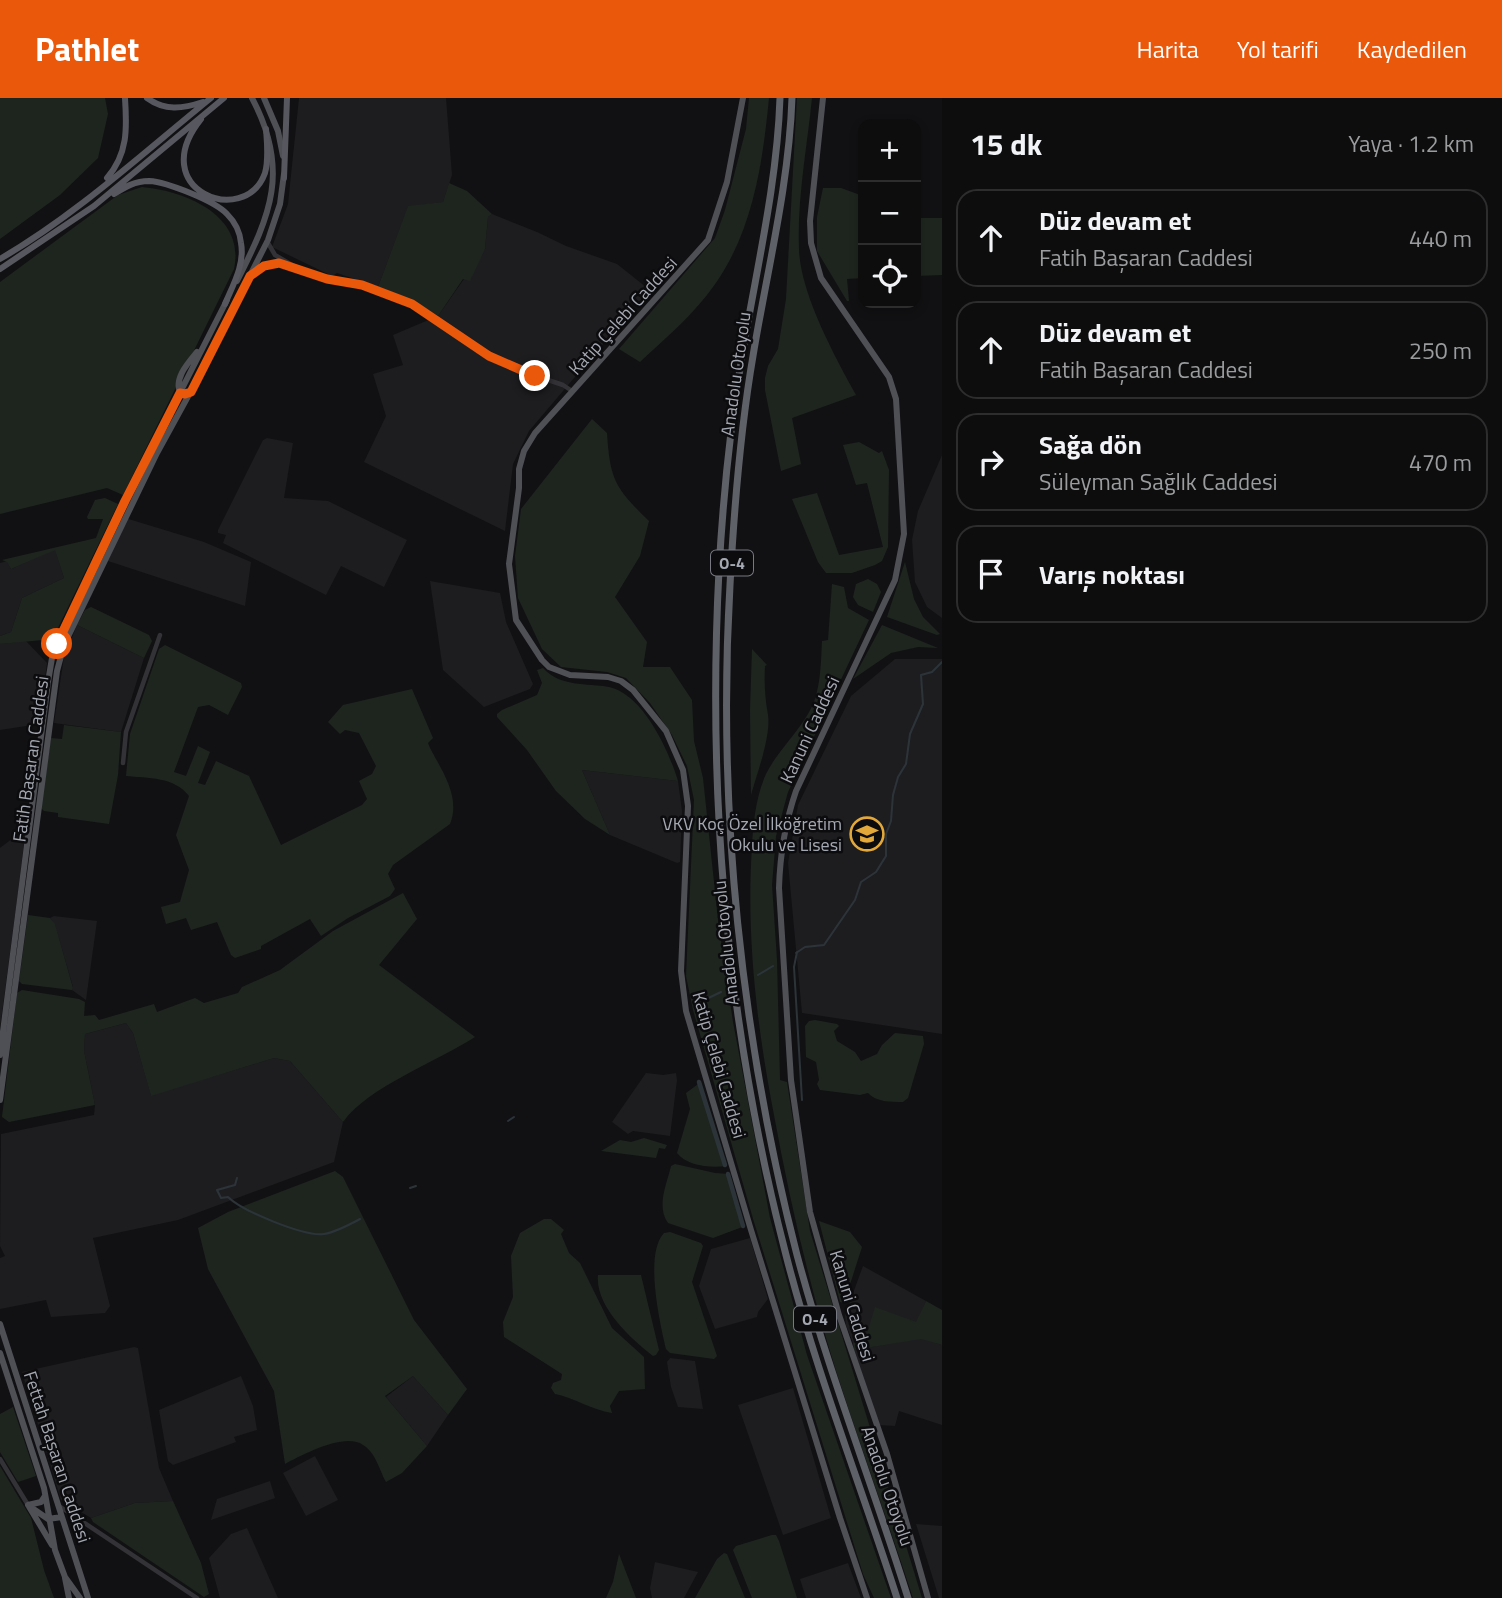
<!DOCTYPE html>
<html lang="tr">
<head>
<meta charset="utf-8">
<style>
	body { margin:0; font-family:"Titillium Web",sans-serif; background:#161617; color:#f1f3f6 }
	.controls { position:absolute; right:21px; top:21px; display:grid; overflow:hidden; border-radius:14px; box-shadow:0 4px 10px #0003 }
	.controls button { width:63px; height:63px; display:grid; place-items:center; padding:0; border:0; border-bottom:2px solid #2d2d2e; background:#0d0d0e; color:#f1f3f6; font:35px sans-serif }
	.stop { position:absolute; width:21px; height:21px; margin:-16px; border:5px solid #ea580c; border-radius:50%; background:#fff }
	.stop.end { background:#ea580c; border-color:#fff; box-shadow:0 2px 7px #0008 }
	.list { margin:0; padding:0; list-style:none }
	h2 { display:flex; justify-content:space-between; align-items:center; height:91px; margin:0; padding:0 28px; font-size:30px }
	h2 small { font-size:23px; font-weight:400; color:#9a9c9e }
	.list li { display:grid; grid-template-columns:46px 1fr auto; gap:21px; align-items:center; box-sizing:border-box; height:98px; margin:0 14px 14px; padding:0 14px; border:2px solid #2d2d2e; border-radius:21px }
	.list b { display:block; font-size:26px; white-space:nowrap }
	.list p { margin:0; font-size:23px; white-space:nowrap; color:#9a9c9e }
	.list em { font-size:23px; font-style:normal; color:#9a9c9e }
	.icon { flex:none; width:38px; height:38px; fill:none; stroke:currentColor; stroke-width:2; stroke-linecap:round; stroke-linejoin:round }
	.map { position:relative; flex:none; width:942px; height:1500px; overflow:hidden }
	header { display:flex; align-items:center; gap:42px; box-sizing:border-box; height:98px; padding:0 35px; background:#ea580c; color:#fff }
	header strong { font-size:33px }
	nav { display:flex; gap:38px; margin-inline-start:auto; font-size:24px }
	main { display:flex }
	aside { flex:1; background:#0d0d0e }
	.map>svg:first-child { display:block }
	.built { fill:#1d1d20 }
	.green { fill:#1e251f }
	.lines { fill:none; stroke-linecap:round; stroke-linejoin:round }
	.stream { stroke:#2c343a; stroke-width:2 }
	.canal { stroke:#2c343a; stroke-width:4.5 }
	.tertiary { stroke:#333337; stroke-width:4.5 }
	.primary { stroke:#4f5056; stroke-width:6 }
	.trunk { stroke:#57585f; stroke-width:6 }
	.motorway { stroke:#5f6168; stroke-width:7 }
	.route { stroke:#ea580c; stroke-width:9 }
	.labels { text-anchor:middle; stroke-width:5; stroke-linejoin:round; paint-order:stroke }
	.shield { fill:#0c0c0e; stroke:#767981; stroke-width:2 }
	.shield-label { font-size:16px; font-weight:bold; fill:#a4a8b2 }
	.street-label { font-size:18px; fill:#a4a8b2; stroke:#0c0c0e }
	.poi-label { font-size:18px; fill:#a4a8b2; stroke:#0c0c0e; text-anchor:end }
</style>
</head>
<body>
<header>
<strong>Pathlet</strong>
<nav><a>Harita</a><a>Yol tarifi</a><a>Kaydedilen</a></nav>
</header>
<main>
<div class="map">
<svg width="942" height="1500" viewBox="0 0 942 1500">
	<rect width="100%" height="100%" fill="#111113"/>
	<path class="built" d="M299,0H446L452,77L443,104L408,109L378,189L337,175L332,178L272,149L288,106Z
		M492,116L537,134L566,148L617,166L651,193L642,202L632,206L631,204L624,210L625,220L529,333L513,366L505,433L364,364L386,318L373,276L403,267L393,237L438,218L485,151L488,119Z
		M267,340L293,345L284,400L328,403L407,442L384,489L341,468L326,497L223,445L226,437L218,435V432L263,342Z
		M942,357V520L927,509L915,484L912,442L918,413Z
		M122,419L204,444L251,464L245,508L102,461Z
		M55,451L64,480L22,500L11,534L0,538V465L7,463L11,471Z
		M430,483L500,495L506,524L533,586L530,591L484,609L443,572Z
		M77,527L144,560L121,634L54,625L64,559Z
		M26,543L47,565L39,626L0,632V546Z
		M895,561H942V936L802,915L788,765L798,707L851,598Z
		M582,672L678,683L682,713L680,764L677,765L610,737Z
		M26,730L16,809L0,930V750Z
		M54,818L97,823L86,902L72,892L73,889L55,827L50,820Z
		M126,925L133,935L151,997L274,960L290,963L343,1024L334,1064L178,1122L93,1140L110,1208L105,1215L51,1219L46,1202L0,1211V1160L5,1158L0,1148L1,1036L94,1017L95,1007L84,953L85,936Z
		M646,975L663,977L676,975L677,982L670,1038L633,1033L628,1036L612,1024Z
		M750,1140L768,1201L758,1214L757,1219L715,1231L699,1188L711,1151Z
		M863,1168L926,1203L917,1224L864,1245H853L846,1227L845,1217Z
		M921,1240L942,1247V1327L899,1313L895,1328L879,1327L854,1252Z
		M134,1249L138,1250L159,1370L173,1403L135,1405L91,1420L61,1402L22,1274Z
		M670,1260L695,1263L703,1311L678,1309L671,1289L667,1264Z
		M241,1278L253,1308L257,1332L234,1339L236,1344L173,1367L168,1363L159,1312Z
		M413,1278L448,1317L427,1348L386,1299Z
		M793,1290L831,1420L783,1437L738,1307Z
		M315,1358L338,1402L306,1418L283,1375Z
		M270,1383L275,1400L211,1422L217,1401Z
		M916,1426L942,1428V1500H939Z
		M247,1430L278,1500H220L209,1460L231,1436Z
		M655,1464L698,1474L684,1500H652L650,1490Z
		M848,1465L861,1500H806L800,1481Z"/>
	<path class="green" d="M0,0H105L108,16L98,60L60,97L0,141Z
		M749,0H769C762,72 751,146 702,203C684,225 661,244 640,264L619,251L715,140L725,112L746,31Z
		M797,0H812C807,50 797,101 799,151C800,195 835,259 856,297L792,320L801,366L781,373L765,292V280L768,268L778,251L786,201Z
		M449,85L467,93L492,116L488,119L485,151L470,183L463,181L438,218L411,201L378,189L408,108L443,104Z
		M142,89C185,93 246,117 234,171L123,397L107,390L0,416V184L118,97Z
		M823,90H841L863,98V180L847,181L849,203H847L817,153V119Z
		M942,120V177L916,178V120Z
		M592,321L607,335C610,382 615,390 649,423L640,458L615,499L647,544L643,569H670L692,602L694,643L703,680L718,822L733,924L770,1120L807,1257L891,1500H874L863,1476L754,1124L693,912L686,878L694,702L687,668L672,637L650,605L626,580L607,574L561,569L542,551L518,500L515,458L521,411Z
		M859,344L879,355L882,353L889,372L888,449L882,463L875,467L852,475H826L818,464L792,401L817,395L839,457L883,449L867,385L856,387L843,347Z
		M105,400L118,406L56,534L43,542L0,546V538L11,534L22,500L64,480L55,452L11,471L7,464L2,462L96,440L103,421H88L87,419L95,402Z
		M905,464L914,501L923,519L940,536L937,537L887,519Z
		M868,481L877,486L881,494L873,514L858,507L853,499L856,486Z
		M832,486L844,489L848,510L869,522L788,694L776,738L772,787L777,862L780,982L787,984L810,1133L922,1500H913C889,1426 862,1353 838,1279C811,1194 790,1105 774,1017C757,929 746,839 752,749C753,726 756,698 766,676C779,650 805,629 815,601C821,582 821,562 822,543L828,542Z
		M91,509L149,537L152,543L144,560L77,527L85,512Z
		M882,527L938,550L918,549L891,555L853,581Z
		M165,547L241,585L242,589L228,617L209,607L198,609L174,674L186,678L198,648L210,654L198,685L205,687L216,663L249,678L281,747L362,707L367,701L359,683L372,676L376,668L359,635L345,632L340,636L328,624L343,607L412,591L433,640L428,645L430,650C442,673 461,699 450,726L393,767L388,776L395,791L390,798L348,820L321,838L310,821L261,848V851L235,860L231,857L217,824L191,832L186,820L166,826L161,809L180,804L189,772L176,737L189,698C175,679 148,680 126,678L130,636L159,551Z
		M752,551L767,567L765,568C764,585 765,600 768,617C771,639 757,675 751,697L750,612Z
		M543,570C560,589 586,585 609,589C643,596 669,653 678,683L582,672L610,737L585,721L556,693L527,652L497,619V616L502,612L537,597L542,585L537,572Z
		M64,627L121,634L118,677L109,726L58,719V715L44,713L41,710L51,640L62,641Z
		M403,795L417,821L379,867L475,939C438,963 368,989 343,1024L290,963L274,960L151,998L133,935L126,925L85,936L84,953L95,1007L9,1024L2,1019L17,895L22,892L79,901L85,904L84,918L95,917L99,922L154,906L157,914L195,900L204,905L238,895L242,889L280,872L333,833Z
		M28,817L50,820L55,826L73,890L72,892L22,886L19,883Z
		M815,922L837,926L839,928L834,933L837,943L855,954L861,963L877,956L882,947L895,935L923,938L924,946L908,1000L903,1004C891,1004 876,1004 868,995L860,997L820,992L817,986L819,982L816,964L806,959L805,928L809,923Z
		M701,984L726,1068C710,1070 687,1068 677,1055L690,1011L686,995Z
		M644,1040L667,1047L665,1051L659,1050L656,1060L601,1053L620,1042L631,1044Z
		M675,1066L715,1075L729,1076L745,1128L713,1140L668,1125C656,1108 667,1086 671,1068Z
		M335,1073L343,1079L414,1222L467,1291L448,1317L413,1278L385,1298L427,1348L402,1375L386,1384C379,1371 376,1355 363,1347C345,1334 302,1357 285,1366L274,1293L208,1171L198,1130L228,1114Z
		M544,1121H551L564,1132L561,1136L569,1155L580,1165L612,1230L644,1259L645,1291L619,1293L610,1308L612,1315C592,1312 575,1300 555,1296L551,1290L553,1285L561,1282L562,1276L504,1239L503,1224L513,1199L511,1158L520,1135Z
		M819,1123L850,1134L862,1149L844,1205L840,1204Z
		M670,1134L701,1145L703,1148L692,1184L717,1258L714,1261L670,1255L666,1251C660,1225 644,1156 664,1135Z
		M598,1177H641L659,1252L656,1257L653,1258C630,1240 595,1208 598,1177Z
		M926,1203L942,1212V1247L921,1241L854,1252L853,1245H864L875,1209L916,1224Z
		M13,1309L36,1378L18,1384L0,1354V1316Z
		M0,1368L31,1420L44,1472L54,1500H0Z
		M173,1403L201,1465L209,1496L204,1499L93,1424L91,1420L135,1405Z
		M772,1437H776L779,1443L797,1500H752L733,1452L736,1448Z
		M724,1455L727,1456L745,1500H695L717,1461Z
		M619,1456L636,1500H606L613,1484Z"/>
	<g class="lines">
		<path class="stream" d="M797,854L794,869L802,1002
			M796,855L805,849L824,847L855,802L861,784L876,774L886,758V736L891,723L893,697L898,679L906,666L910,636L923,606L921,577L932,574L942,564
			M758,877L773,868
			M700,904L721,894
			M508,1023L514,1019
			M237,1080L235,1087L217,1092L221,1100L228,1099C242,1113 305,1139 324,1136C336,1134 349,1127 360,1121
			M410,1090L416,1088"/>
		<path class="canal" d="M699,984L725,1067
			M728,1076L743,1128"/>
		<path class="tertiary" d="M268,145L275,157L292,167L327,181L361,187L412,206L489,258L509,269L563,287L572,293
			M251,177L268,166H288
			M123,665L126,634L160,537
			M0,1361L28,1407
			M59,1408L197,1500"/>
		<path class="primary" d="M264,0L278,33L283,58
			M743,0L727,84L708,142L535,335L524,353L519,371V390L509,466L516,522L542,562L549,569L570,577L608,579L621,583L633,592L666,633L683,672L688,708L681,873L686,913L751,1132L840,1420L867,1500
			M823,0L810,123L811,145L821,180L889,279L896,301L904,436L895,482L796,693C785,725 780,756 779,790L791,982L810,1114L839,1217L887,1356L928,1500
			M237,183C271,116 290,72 252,0
			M180,295C174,280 188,265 197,254
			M0,957L48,584L52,560L60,537L125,403L227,202
			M0,1002L57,573L64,547L157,355L197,282L268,142L280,106L284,76
			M0,1226L88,1500
			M0,1255L44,1390L55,1452L65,1479L80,1500
			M28,1407L52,1447
			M28,1407L41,1404L45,1398
			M32,1410L48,1421L62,1419
			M65,1480L69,1500"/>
		<path class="trunk" d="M147,0C165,13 182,11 203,4
			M201,21C144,92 245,131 265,75C269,61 267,45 266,31
			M107,80C128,56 127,30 125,0
			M284,80L287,0
			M114,96C125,89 135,83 149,83C167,84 215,103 227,116C235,124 240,134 241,145C245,166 233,187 225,206
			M0,161C76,117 143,55 211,0
			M0,171L94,108L224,0"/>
		<path class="motorway" d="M780,0C777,87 756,173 742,258C730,329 723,400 719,472C707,701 728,934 786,1157C816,1274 860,1385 897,1500
			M792,0C789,87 767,173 753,258C740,334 734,411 730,487C717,711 741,940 797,1157C828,1273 872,1385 908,1500"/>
	</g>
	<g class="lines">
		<path class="route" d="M57,546L125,403L180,295L185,296L191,294L250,178L264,168L279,165L327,181L362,187L412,206L489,258L535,278"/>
	</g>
	<defs>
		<symbol id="school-ring" viewBox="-11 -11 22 22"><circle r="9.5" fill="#0c0c0e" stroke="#e2a93a" stroke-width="1.5"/><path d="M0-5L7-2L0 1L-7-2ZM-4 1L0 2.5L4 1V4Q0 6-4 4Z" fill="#e2a93a"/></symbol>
	</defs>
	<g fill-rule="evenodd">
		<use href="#school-ring" x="848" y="717" width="38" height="38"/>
	</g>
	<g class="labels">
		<g class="shield">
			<rect x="711" y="452.5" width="42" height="25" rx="5"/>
			<rect x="794" y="1208.5" width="42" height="25" rx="5"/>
		</g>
		<g class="shield-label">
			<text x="732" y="471">O-4</text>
			<text x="815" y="1227">O-4</text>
		</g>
		<g class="street-label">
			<text transform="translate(623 218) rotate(-48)" y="6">Katip Çelebi Caddesi</text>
			<text transform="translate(736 276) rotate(-82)" y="6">Anadolu Otoyolu</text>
			<text transform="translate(810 632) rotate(-65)" y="6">Kanuni Caddesi</text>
			<text transform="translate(31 661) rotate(-82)" y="6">Fatih Başaran Caddesi</text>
			<text transform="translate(726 845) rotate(-96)" y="6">Anadolu Otoyolu</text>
			<text transform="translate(719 967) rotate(74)" y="6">Katip Çelebi Caddesi</text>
			<text transform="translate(852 1208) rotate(73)" y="6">Kanuni Caddesi</text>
			<text transform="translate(57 1359) rotate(72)" y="6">Fettah Başaran Caddesi</text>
			<text transform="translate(887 1388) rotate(71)" y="6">Anadolu Otoyolu</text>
		</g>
		<g class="poi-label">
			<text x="842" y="732">VKV Koç Özel İlköğretim<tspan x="842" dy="21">Okulu ve Lisesi</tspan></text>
		</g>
	</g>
</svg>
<div class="controls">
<button>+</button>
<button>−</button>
<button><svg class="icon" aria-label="locate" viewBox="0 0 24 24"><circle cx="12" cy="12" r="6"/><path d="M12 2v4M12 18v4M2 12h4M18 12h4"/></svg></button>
</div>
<div class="stop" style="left:57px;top:546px"></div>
<div class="stop end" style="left:535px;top:278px"></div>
</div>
<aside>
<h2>15 dk<small>Yaya · 1.2 km</small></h2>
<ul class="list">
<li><svg class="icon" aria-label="ahead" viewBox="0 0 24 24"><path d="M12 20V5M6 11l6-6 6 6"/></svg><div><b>Düz devam et</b><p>Fatih Başaran Caddesi</p></div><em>440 m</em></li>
<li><svg class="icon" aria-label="ahead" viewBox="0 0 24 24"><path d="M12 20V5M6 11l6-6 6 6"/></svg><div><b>Düz devam et</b><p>Fatih Başaran Caddesi</p></div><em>250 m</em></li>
<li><svg class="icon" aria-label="right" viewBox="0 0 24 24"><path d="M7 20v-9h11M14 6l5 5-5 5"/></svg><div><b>Sağa dön</b><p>Süleyman Sağlık Caddesi</p></div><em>470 m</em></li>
<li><svg class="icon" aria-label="arrive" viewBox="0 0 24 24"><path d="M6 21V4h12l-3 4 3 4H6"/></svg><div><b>Varış noktası</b></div></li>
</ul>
</aside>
</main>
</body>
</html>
